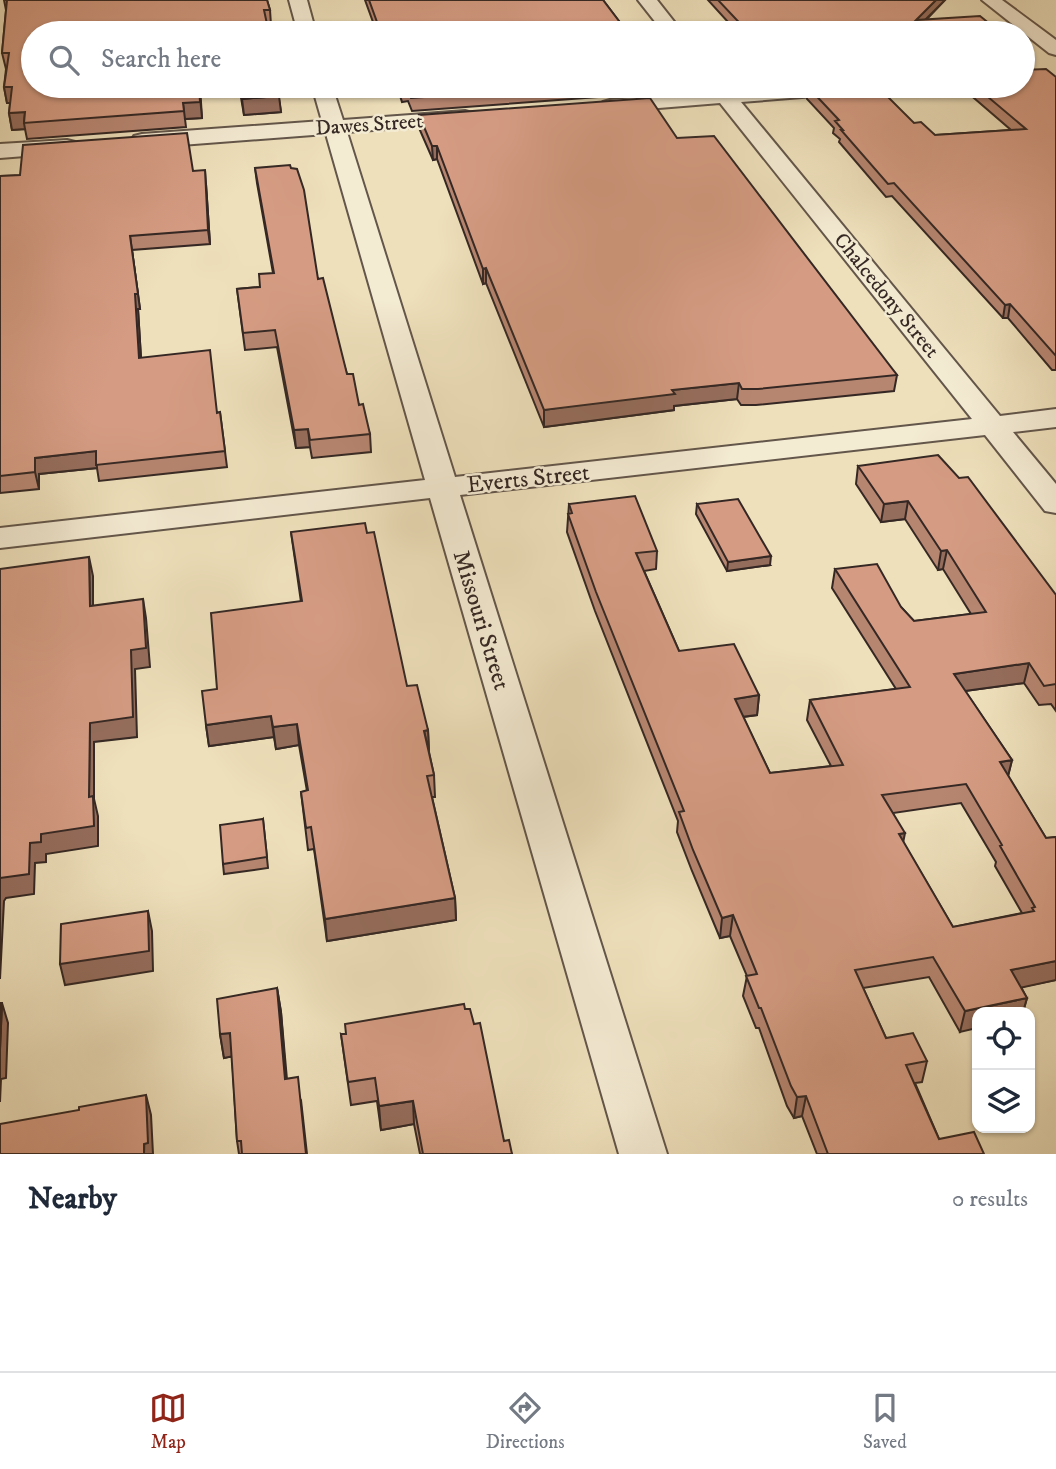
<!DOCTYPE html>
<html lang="en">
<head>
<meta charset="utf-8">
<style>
	body { margin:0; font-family:"IM FELL DW Pica",serif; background:#f6f6f7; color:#1f2937 }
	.controls { position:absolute; right:21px; bottom:21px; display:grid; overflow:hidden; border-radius:14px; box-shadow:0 2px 5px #0004 }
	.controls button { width:63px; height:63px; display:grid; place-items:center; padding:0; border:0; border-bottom:2px solid #e0e1e3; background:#fff; color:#1f2937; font:35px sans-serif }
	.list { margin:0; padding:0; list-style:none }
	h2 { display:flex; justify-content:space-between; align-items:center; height:91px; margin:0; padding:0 28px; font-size:30px }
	h2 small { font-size:23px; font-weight:400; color:#747a83 }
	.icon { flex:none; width:38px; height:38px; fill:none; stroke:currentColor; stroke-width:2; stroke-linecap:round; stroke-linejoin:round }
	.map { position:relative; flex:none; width:1056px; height:1154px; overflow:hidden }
	.search { position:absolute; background:#fff; box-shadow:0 2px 5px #0004; left:21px; right:21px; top:21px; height:77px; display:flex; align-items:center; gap:18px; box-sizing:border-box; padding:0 24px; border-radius:38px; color:#747a83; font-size:26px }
	.sheet { height:217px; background:#fff }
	nav { display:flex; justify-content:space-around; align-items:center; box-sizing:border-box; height:98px; border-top:2px solid #e0e1e3; background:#fff; font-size:19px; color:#747a83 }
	nav a { display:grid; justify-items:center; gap:4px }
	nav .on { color:#8f2418 }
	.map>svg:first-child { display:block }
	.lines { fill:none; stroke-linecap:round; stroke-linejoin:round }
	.street-casing { stroke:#63564a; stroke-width:4 }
	.street { fill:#f4ebd3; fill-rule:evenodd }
	.wall { fill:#b78671; stroke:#352824; stroke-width:2; fill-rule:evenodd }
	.shaded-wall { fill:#956d5c; stroke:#352824; stroke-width:2 }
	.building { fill:#d59c83; stroke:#352824; stroke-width:2; fill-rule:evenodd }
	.labels { text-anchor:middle; stroke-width:5; stroke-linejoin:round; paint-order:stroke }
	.far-street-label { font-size:21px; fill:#352824; stroke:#f4ebd3 }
	.street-label { font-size:24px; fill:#352824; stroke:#f4ebd3 }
</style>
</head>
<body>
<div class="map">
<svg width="1056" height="1154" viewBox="0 0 1056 1154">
	<rect width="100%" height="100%" fill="#eee0bb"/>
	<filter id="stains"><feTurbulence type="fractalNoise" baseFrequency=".00286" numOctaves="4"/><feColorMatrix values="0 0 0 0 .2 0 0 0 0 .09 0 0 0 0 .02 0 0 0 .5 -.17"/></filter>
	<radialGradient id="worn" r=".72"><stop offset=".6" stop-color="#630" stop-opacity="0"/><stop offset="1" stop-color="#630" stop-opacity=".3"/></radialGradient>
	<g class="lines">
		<defs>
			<path id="street" d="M289,0H307L316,33H298Z
				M638,0H657L683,33H664Z
				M982,0H1002L1056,40V55L1049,53Z
				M312,86H332L343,120L465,111L472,113L476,117L472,121L465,123L347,132L455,477L972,419L720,103L610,112L603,110L600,106L603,102L610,100L711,92L707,86H727L731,90L789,86H874L871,90L864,92L741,102L1000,416L1056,409V427L1013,432L1056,484V513L1045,511L985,435L460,495L667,1154H619L430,498L0,548V528L425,480L326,134L142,148L134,146L131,141L134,136L142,134L322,121Z
				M67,140L75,142L78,147L75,152L0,158V144Z"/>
		</defs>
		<use href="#street" class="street-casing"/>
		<use href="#street" class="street"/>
	</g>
	<path class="wall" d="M4,0H267L270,10L271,25H268V33H33L200,86L202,118L185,119L186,127L27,139L25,129L12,130L9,113L10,103H7L4,87L6,69L2,53L6,10Z
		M365,0H603L628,33H377Z
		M708,0H945L926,20L1001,33H738Z
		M1023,51L1025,53L1023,64V70L1056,77V370H1052L1008,318H1003L892,196L886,197L839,142L840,139L833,133L834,128L807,99L808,87L914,123L935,135L1011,130L960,86H1023Z
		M239,86H277L281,112L244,115Z
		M397,86H638V94L412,111L408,101L402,102Z
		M419,115L677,138L897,375L894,391L756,405H741L737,399L674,406V410L544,427L486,283L483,284L437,159L433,160L419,128Z
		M255,168L318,279L347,374L370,434L371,452L312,458L310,447L296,448L277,347L245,350L237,289L260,287L273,273L257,183Z
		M193,171L206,184L210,244L132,250L140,309H138L141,358L217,413L220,412L227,467L99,481L97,468L39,474V489L0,493V176Z
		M858,466L1056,595V711L1051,704L1039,705L1024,683L965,691L1012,760L1008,776L1046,838L1056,837V980L1021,987L1027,998L1023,1012H977L960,1032L929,977L863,988L886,1038L927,1061L922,1082L915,1083L939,1139L984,1154H817L802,1116L794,1118L787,1106L759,1028H756L743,996L747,976L730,936L720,938L692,871L677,832L678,821L595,611L567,532L569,504L657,551L656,569L644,571L679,651L759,695L757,715L743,717L770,773L831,766L807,720L810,700L896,689L832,588L835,569L901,607L914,621L971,614L943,569L938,570L905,519L881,522L856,484ZM961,803L996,862L995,866L1022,913L953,927L903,842L893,813Z
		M697,504L770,565L727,571L696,514Z
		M291,532L407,686L428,730L429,752L434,775L435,797H432L455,898L456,920L327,941L314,849L308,850L301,792L307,791L299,745L276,749L274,737L209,746L206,725L217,689L301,602Z
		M263,819L268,868L224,874L223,864Z
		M277,988L281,1012L286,1079L301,1100L307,1154H239L237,1141L232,1056L224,1058L220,1034Z
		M341,1034L504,1141L512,1154H420L414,1124L381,1130L377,1101L351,1105Z"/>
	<path class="shaded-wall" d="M936,0H945L914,31L916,20Z
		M199,86L202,118L185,119L183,103Z
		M4,87H12L15,103H7Z
		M279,96L281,112L244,115L242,99Z
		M25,112L24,123L25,129L12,130L9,113Z
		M432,146H437V159L433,160Z
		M205,170L206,184L210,244L208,230Z
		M130,236L140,309H138L142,374L139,358Z
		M486,268V283L483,284V269Z
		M1010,304L1008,318H1003L1005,305Z
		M739,383L737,399L674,406V410L544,427V410L672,390Z
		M308,429L310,447L296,448L294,430Z
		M96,451L97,468L39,474V489L35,472V458Z
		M908,501L905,519L881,522L884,504Z
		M947,550L943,569L938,570L941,551Z
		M771,556L770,565L727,571L728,562Z
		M89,557L93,576V625L90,606Z
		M143,599L146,618L150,667L135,669L137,737L94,742V799L98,816V846L46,854V862L35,863L34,894L6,898L4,901L0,979V878L30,843L89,797L90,723L131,650Z
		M1029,663L1024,683L950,693L954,674Z
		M759,695L757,715L733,718L735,699Z
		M271,716L274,737L209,746L206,725Z
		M297,724L299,745L276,749L273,727Z
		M428,730L429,752L424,731Z
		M1012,760L1007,780L1000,762Z
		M905,833L901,853L899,834Z
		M455,898L456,920L327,941L325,919Z
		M148,911L152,931L153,971L65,985L60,964Z
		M733,915L730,936L720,938L722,918Z
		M1056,961V980L1006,991L1011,970Z
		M277,988L281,1012L289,1102L285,1079Z
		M1027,998L1023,1012H977V1028L960,1032L965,1011Z
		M2,1003L8,1023L6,1078L1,1079L0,1102V1049Z
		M230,1033L234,1056L224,1058L220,1034Z
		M146,1095L151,1115L153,1154H144Z
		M806,1096L802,1116L794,1118L797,1097Z
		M413,1101L414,1124L381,1130L379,1106Z"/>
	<path class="building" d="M7,0H267L270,10H264L267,24H264L266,33H33V86H199L200,102L183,103L184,111L24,123L25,112L9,113L12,87H4L9,53H2Z
		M369,0H603L628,33H381Z
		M718,0H936L916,20L980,16L1001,33H749Z
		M1023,61V70L1046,69L1056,77V356L1010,304L1005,305L894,183L888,184L841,130H843L835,121L839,120L808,87L823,86H877L914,123L921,122L935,135L1026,129L975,86H1023Z
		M240,86H277L279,96L242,99Z
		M401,86H578L411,98L407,88L402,89Z
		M650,98L677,138L714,136L897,375L758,389H742L739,383L672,390L675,394L544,410L486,268L483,269L437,146H432L419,115Z
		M187,133L193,171L205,170L208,230L130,236L138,294H135L139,358L210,350L217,413L220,412L225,451L96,465V451L35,458V472L0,476V176L20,175L23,145Z
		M290,165L291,168L297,169L304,190L318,279L323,278L347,374H353L359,405L363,404L370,434L310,440L308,429L294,430L275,330L243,333L237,289L260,287L259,274L274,273L255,168Z
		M938,455L959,478L968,477L1056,595V684L1044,686L1029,663L954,674L1012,760L1000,762L1046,838L1056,837V961L1011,970L1027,998L965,1011L933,957L855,970L886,1038L913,1033L927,1061L906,1065L939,1139L974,1132L984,1154H828L806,1096L797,1097L791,1086L761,1008H759L746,976L757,974L733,915L722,918L693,850L679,812L684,811L596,592L568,514L572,513L569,504L635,496L657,551L636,553L679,651L734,644L759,695L735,699L770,773L843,765L810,700L910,687L835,569L877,564L901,607L914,621L986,612L947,550L941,551L908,501L884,504L858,466ZM966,784L1002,845L1000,846L1035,907L1032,908L1034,911L953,927L899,834L905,833L882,795Z
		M738,499L771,556L728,562L697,504Z
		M365,523L367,533L374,532L407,686L417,685L428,730L424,731L434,775L427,776L455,898L325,919L311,827L306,828L301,792L308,790L297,724L273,727L271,716L206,725L202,691L217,689L211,613L302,601L291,532Z
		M89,557L90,606L143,599L146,648L131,650L133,717L90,723L89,797L93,796L94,826L41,834V842L30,843L29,874L0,878V569Z
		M263,819L267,857L223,864L220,825Z
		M148,911L149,951L60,964L61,924Z
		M277,988L285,1079L298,1077L306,1154H242L241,1141H237L230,1033L220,1034L217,999Z
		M0,1003H2L0,1049Z
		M464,1004L465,1009H470L474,1024L480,1023L504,1141L509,1140L512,1154H423L413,1101L379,1106L375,1078L348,1082L341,1034H346L345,1024Z
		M146,1095L148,1143L144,1144V1154H0V1124L79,1110V1107Z"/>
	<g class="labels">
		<g class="far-street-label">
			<text transform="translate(369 124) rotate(-4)" y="7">Dawes Street</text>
			<text transform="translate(887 295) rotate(51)" y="7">Chalcedony Street</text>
		</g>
		<g class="street-label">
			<text transform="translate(528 478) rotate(-6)" y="8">Everts Street</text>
			<text transform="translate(482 620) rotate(73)" y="8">Missouri Street</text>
		</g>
	</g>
	<rect width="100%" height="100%" filter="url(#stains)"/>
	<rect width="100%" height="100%" fill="url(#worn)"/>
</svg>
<div class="controls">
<button><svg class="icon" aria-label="locate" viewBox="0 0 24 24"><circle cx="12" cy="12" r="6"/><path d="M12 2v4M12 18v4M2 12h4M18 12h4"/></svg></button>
<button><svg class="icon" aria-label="layers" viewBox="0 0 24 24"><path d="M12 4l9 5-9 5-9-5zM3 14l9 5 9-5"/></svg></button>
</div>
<div class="search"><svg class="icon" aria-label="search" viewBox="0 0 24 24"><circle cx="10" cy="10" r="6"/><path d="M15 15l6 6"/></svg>Search here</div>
</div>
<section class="sheet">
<h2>Nearby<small>0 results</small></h2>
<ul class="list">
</ul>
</section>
<nav>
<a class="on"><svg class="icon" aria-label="map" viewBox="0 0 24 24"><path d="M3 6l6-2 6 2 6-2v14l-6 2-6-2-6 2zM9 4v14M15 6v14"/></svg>Map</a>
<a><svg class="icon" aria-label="directions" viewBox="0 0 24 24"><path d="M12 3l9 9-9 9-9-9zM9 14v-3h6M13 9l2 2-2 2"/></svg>Directions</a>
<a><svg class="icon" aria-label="saved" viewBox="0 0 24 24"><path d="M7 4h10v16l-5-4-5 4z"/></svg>Saved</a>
</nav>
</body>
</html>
